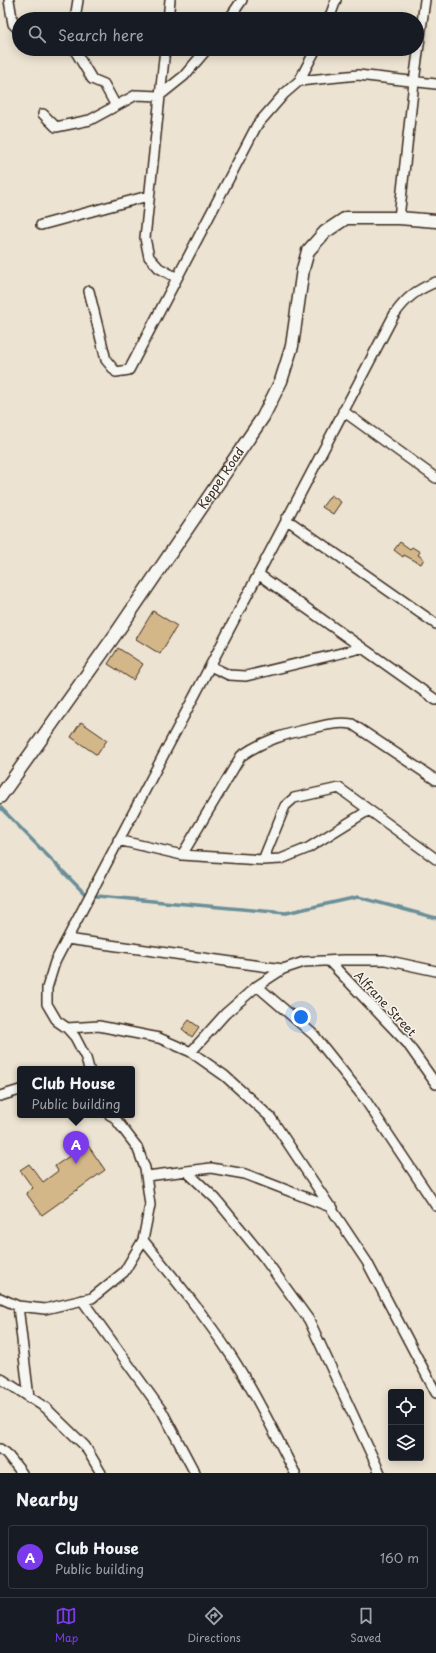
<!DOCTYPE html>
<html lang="en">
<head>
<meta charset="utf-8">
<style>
	body { margin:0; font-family:"Playpen Sans",sans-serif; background:#242831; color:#f1f3f6 }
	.controls { position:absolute; right:12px; bottom:12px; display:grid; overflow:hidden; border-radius:4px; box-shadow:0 2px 10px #0003 }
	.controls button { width:36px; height:36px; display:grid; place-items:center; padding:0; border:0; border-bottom:1px solid #363941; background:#171b24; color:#f1f3f6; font:20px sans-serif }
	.you { position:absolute; left:301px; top:1017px; width:14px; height:14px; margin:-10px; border:3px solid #fff; border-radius:50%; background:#1a73e8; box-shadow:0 0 0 6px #1a73e833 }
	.badge { display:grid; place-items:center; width:26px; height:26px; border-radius:50%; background:#7c3aed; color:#fff; font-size:13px; font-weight:700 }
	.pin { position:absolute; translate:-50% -33px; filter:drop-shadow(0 1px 2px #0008) }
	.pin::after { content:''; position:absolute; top:21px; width:14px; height:12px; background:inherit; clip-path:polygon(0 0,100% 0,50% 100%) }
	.popup { position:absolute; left:17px; top:1066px; width:118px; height:52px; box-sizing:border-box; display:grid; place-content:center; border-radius:4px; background:#171b24; filter:drop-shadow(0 1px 3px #0005); font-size:13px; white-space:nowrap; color:#9ea1a6 }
	.popup b { font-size:15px; color:#f1f3f6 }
	.popup::after { content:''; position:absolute; left:50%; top:100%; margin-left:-8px; border:8px solid transparent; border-top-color:#171b24 }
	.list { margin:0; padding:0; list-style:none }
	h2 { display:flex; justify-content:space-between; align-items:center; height:52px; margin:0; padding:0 16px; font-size:17px }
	h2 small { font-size:13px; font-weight:400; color:#9ea1a6 }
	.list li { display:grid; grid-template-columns:26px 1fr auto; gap:12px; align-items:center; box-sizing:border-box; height:64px; margin:0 8px 8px; padding:0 8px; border:1px solid #363941; border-radius:4px }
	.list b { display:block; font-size:15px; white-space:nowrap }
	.list p { margin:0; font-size:13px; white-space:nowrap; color:#9ea1a6 }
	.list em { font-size:13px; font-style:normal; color:#9ea1a6 }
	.icon { flex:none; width:22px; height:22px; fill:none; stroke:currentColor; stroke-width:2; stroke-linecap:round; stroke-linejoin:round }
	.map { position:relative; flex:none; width:436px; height:1473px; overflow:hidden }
	.search { position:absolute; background:#171b24; box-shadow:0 2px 10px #0003; left:12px; right:12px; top:12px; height:44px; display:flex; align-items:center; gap:10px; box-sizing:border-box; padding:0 14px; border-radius:22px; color:#9ea1a6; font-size:15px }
	.sheet { height:124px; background:#171b24 }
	nav { display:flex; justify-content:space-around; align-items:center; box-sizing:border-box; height:56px; border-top:1px solid #363941; background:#171b24; font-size:11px; color:#9ea1a6 }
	nav a { display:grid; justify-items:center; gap:2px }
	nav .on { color:#7c3aed }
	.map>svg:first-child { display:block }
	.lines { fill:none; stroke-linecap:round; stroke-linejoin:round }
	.stream { stroke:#6a8f99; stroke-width:3.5 }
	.building { fill:#d4b788; stroke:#3b2a1e }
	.minor-casing { stroke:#3b2a1e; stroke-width:12 }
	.tertiary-casing { stroke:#3b2a1e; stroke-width:15 }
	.minor { stroke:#f6f6f2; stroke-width:9 }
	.tertiary { stroke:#f6f6f2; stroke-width:12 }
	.labels { text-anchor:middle; stroke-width:3; stroke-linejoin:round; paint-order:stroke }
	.street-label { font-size:12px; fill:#3b2a1e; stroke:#f6f6f2 }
</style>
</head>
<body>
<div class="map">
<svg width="436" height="1473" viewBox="0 0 436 1473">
	<rect width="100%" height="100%" fill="#ece3d2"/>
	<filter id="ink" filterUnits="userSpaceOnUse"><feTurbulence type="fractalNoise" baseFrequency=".025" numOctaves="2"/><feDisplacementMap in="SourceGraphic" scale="8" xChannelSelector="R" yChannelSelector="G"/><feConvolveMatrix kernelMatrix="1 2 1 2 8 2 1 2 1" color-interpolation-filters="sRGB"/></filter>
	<g filter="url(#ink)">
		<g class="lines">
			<path class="stream" d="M0,807L86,895L286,913L358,897L436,918"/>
		</g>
		<path class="building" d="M331,495L341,502L333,514L322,507Z
			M400,542L410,549L412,547L420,552L418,555L424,559L421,564L404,555L403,557L394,550Z
			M153,611L177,626L160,654L136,639Z
			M118,648L143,664L133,680L108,664Z
			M81,722L107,740L97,755L71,737Z
			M189,1020L199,1027L192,1037L182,1029Z
			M87,1144L105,1170L42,1215L26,1193L33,1188L20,1170L29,1164L43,1182L58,1171L55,1166Z"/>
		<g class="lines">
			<defs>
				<path id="minor" d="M9,0L13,24L19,30
					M75,19L78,0
					M168,19L170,0
					M229,19L242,0
					M329,19L336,0
					M74,49L92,79L104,84L116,106
					M165,49L145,238L149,257L159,268L177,278
					M299,81L358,75L436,84
					M43,114L56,127L90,120L136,95L159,96L184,76L207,49
					M399,218L414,82L425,0
					M41,225L148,196
					M89,291L106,360L116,372L129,370L257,125L284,94L299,81L316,49
					M343,411L436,478
					M286,519L436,624
					M258,574L436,700
					M210,666L229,675L246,676L362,648
					M118,840L182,855L263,860L281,859L308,848L369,810
					M182,855L241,756C264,740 285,734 313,728C327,725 337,722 352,724L436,780
					M263,860L285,806L294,798L339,788L436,859
					M67,939L283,969
					M329,961L407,1043L436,1084
					M257,986L314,1035L364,1098L436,1206
					M67,1028L99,1026L159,1038L191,1052L225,1076L271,1118L367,1262L436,1393
					M191,1052L225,1014L257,986L283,969L304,962L343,960H385L436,971
					M89,1069L86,1058L75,1037L67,1028L57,1021L47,1004V988L55,962L394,315C406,298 416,290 436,282
					M0,1096L20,1090
					M186,1171L216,1199L265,1259L309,1320L380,1473
					M147,1176L211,1168L245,1174L333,1208
					M143,1240C174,1278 205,1316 232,1357C256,1394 275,1434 295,1473
					M0,1298L18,1306L45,1309L92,1298L124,1272L143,1240L150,1205L145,1168L137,1147L114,1117L110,1115
					M82,1300L162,1411L195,1473
					M18,1306L29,1398
					M0,1378L46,1408L85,1446L101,1473
					M0,1449L6,1453L22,1473"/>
				<g id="tertiary">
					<path id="s1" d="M0,797L115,635L263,417L281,381L292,346L303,269L308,251L325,232L346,218H399L436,221"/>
				</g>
			</defs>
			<use href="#minor" class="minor-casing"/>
			<use href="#tertiary" class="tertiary-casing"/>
			<use href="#minor" class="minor"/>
			<use href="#tertiary" class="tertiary"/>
		</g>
	</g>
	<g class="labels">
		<g class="street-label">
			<text dy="4" stroke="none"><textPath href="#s1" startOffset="388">Keppel Road</textPath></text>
			<text transform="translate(385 1004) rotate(47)" y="4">Alfrane Street</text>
		</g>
	</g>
</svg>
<div class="controls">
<button><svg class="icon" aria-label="locate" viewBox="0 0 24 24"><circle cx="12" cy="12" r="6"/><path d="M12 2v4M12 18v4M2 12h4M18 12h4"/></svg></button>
<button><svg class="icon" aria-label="layers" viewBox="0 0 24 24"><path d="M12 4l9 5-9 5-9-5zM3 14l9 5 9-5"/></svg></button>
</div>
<div class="you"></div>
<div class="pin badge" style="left:76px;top:1164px">A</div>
<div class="popup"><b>Club House</b>Public building</div>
<div class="search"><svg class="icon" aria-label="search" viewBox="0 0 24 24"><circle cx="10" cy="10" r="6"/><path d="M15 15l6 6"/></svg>Search here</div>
</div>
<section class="sheet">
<h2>Nearby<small></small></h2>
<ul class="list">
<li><span class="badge">A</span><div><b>Club House</b><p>Public building</p></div><em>160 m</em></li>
</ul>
</section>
<nav>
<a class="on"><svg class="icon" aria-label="map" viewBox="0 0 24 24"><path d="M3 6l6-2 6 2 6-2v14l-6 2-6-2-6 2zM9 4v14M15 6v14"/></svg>Map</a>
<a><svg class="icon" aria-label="directions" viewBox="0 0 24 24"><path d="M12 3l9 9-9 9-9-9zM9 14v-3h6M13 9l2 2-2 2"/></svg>Directions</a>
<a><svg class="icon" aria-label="saved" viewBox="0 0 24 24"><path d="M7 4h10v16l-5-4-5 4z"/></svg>Saved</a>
</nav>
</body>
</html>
